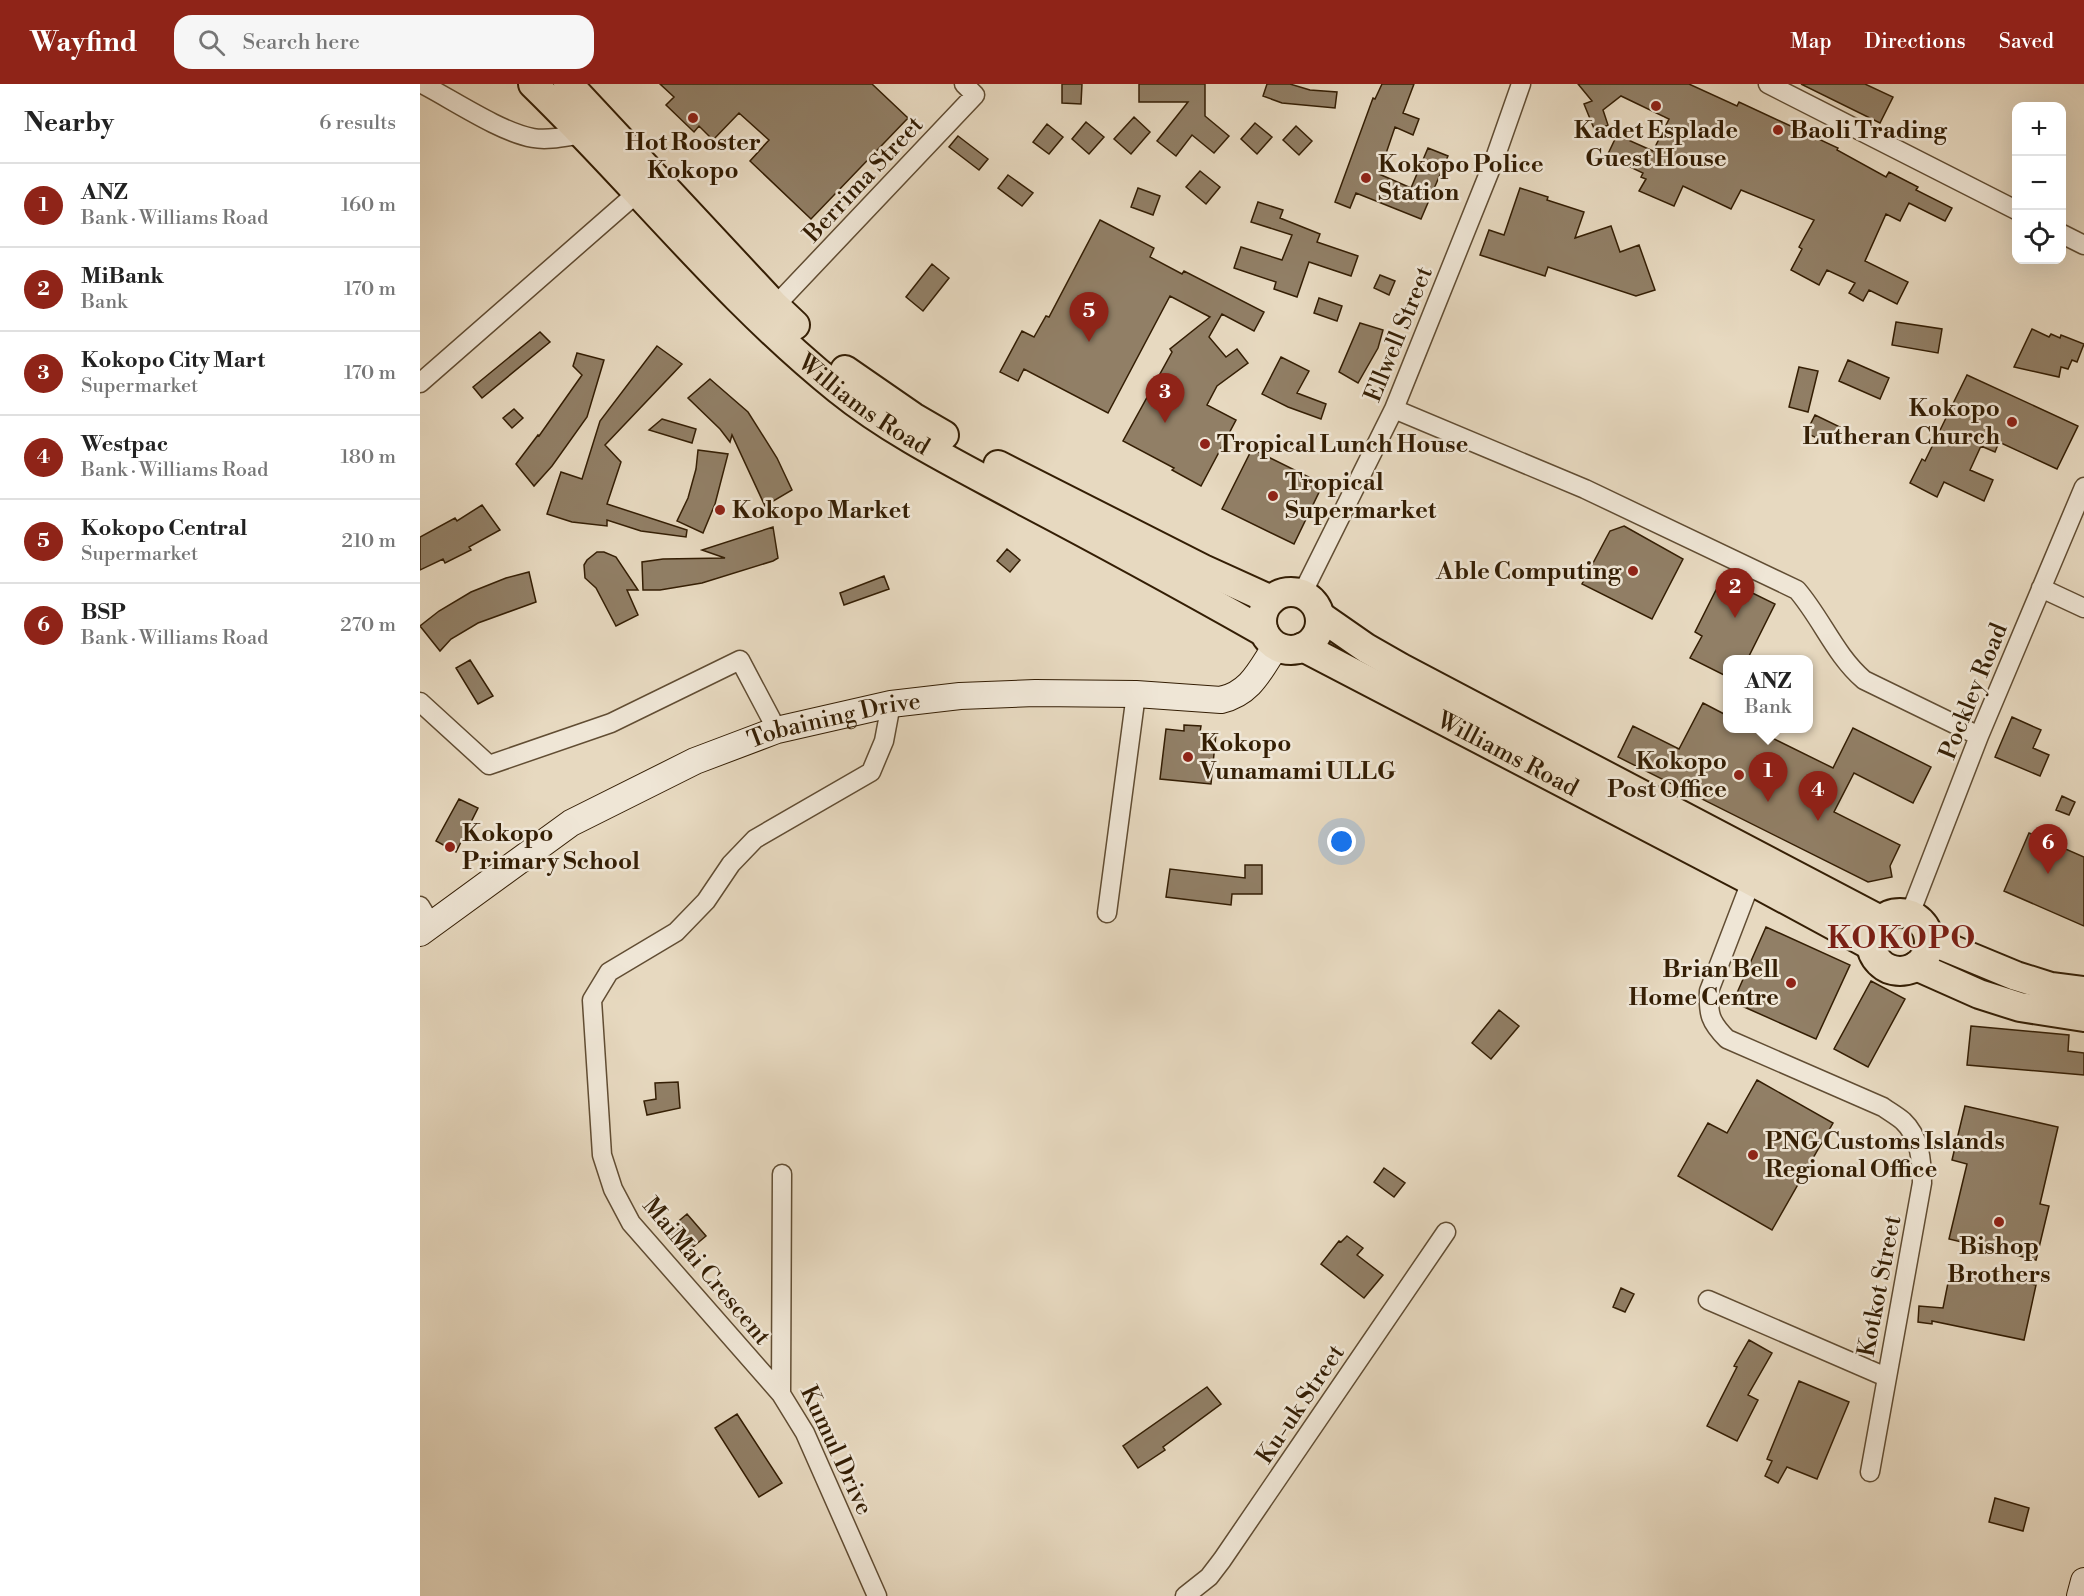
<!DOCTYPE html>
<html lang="en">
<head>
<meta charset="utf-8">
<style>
	body { margin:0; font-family:"Libre Bodoni",serif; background:#f6f6f6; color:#222 }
	.controls { position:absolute; right:18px; top:18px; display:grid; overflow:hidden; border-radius:12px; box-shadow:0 6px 24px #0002 }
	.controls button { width:54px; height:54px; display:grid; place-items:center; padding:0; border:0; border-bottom:2px solid #e0e0e0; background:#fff; color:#222; font:30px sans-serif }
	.you { position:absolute; left:922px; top:758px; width:21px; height:21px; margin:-15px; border:4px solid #fff; border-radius:50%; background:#1a73e8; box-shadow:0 0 0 9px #1a73e833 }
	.badge { display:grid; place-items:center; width:39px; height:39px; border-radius:50%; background:#8f2418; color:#fff; font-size:20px; font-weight:700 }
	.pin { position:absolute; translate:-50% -50px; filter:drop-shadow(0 2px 3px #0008) }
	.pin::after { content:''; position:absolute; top:32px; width:21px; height:18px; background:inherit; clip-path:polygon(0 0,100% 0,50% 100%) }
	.popup { position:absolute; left:1303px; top:571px; width:90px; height:78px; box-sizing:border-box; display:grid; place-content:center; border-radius:12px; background:#fff; filter:drop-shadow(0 2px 4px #0005); font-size:20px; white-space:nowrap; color:#767676 }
	.popup b { font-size:22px; color:#222 }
	.popup::after { content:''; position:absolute; left:50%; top:100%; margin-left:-12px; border:12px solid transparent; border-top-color:#fff }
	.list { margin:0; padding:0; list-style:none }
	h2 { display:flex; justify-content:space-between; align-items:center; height:78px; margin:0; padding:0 24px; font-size:26px }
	h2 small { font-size:20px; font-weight:400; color:#767676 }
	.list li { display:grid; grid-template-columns:39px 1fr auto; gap:18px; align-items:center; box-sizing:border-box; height:84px; padding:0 24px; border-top:2px solid #e0e0e0 }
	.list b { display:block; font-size:22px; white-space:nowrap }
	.list p { margin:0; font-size:20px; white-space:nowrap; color:#767676 }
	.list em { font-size:20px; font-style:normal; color:#767676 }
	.icon { flex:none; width:33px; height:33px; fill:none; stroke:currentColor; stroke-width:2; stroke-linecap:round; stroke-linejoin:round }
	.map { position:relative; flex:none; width:1664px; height:1512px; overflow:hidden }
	header { display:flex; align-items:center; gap:36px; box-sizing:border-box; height:84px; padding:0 30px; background:#8f2418; color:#fff }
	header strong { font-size:28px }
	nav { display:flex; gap:33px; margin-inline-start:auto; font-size:21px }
	.search { width:420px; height:54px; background:#f6f6f6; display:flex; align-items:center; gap:15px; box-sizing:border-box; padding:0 21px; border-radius:18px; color:#767676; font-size:22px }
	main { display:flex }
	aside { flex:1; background:#fff }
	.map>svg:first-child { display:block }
	.building { fill:#917f66; stroke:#341e04; stroke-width:1.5 }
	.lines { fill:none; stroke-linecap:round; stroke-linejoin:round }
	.street-casing { stroke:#614d33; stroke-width:21 }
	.secondary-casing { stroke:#341e04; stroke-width:28 }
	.primary-casing { stroke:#341e04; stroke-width:32 }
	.street { stroke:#efe6d6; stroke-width:18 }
	.secondary { stroke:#efe6d6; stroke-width:26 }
	.primary { stroke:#e7d9c0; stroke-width:28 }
	.poi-dot { fill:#8f2418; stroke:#efe6d6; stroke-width:2 }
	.labels { text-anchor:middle; stroke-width:5; stroke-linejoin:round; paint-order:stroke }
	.poi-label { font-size:24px; font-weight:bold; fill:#341e04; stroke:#efe6d6; text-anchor:start }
	.street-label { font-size:24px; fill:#341e04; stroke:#efe6d6 }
	.district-label { font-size:30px; font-weight:bold; letter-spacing:1.5px; fill:#7a1f14; stroke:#efe6d6 }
</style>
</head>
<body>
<header>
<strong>Wayfind</strong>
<div class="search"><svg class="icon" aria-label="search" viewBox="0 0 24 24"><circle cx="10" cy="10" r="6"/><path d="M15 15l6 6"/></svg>Search here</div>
<nav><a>Map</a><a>Directions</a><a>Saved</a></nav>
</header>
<main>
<aside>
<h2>Nearby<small>6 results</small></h2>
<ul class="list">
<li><span class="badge">1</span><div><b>ANZ</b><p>Bank · Williams Road</p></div><em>160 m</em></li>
<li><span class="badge">2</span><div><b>MiBank</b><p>Bank</p></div><em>170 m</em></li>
<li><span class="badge">3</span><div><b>Kokopo City Mart</b><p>Supermarket</p></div><em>170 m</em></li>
<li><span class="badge">4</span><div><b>Westpac</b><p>Bank · Williams Road</p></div><em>180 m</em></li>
<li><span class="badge">5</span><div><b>Kokopo Central</b><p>Supermarket</p></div><em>210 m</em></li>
<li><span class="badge">6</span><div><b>BSP</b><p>Bank · Williams Road</p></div><em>270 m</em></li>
</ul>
</aside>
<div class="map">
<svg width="1664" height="1512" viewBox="0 0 1664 1512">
	<rect width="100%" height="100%" fill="#e7d9c0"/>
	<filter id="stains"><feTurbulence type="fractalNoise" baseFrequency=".00333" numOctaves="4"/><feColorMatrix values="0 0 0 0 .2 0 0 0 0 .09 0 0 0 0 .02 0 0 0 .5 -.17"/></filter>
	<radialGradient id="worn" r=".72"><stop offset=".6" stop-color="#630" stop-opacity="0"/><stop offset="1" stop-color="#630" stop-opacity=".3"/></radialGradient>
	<path class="building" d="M240,0H452L488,34L391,135L330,77L349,56L319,29L293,56L279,42L274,48L246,21L254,13Z
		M642,0H662L661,20L642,19Z
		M719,0H785V32L809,52L794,69L772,51L756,72L737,57L768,18H719Z
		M847,0H870L890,6L917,8L915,24L862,19L843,12Z
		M962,0H994L983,29L999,35L993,51L975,43L959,90L991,104L1008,64L1028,72L1001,135L936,109L930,124L915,118L953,14L955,15Z
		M1158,0H1269L1317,22L1319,18L1418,64L1417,66L1466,93L1469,88L1498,103L1496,106L1532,124L1525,137L1489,119L1480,137L1466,130L1445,177L1488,198L1477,220L1449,206L1443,217L1429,209L1435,199L1407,186L1399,201L1371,186L1382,165L1379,163L1394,136L1321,106L1311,125L1263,102L1254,122L1219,107L1226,95L1221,93L1223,89L1187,72L1197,51L1233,67L1249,35L1201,12L1183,26L1188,41L1175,47L1164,20L1172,17Z
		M1381,0H1445L1473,13L1460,39Z
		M714,33L730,48L711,70L694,55Z
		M666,38L684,53L669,70L652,55Z
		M835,39L852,53L837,70L821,55Z
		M627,40L643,53L629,70L613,58Z
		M876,42L892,57L879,71L863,56Z
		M538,52L568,75L559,86L529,63Z
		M780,87L800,103L786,120L766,103Z
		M588,91L613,109L602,122L578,104Z
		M718,104L740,112L733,131L711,123Z
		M1100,104L1128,113L1127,116L1164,128L1155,154L1191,142L1200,168L1219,161L1235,206L1216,212L1128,183L1125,192L1060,171L1069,146L1084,151Z
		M838,118L863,126L860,134L900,150L897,158L938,172L931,192L889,178L877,213L854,205L856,198L814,184L821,163L862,176L872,151L831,138Z
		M680,136L734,164L730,173L762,190L764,187L844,228L834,247L802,230L789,253L806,273L817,265L828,279L797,302L787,321L816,336L781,402L752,386L754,384L703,357L752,268L750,265L790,233L750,212L688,329L604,285L598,297L580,288L602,247L614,253L626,232L629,233Z
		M512,180L529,194L503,227L486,213Z
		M960,191L975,197L969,211L954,204Z
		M899,214L922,222L917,237L894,229Z
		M1476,238L1522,245L1518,269L1472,261Z
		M940,239L963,246L958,264L938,299L919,288Z
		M1612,245L1629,253L1631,250L1640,254L1641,251L1664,260L1657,278L1652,276L1648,285L1641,283L1639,293L1594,283Z
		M120,248L130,258L62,314L53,303Z
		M237,262L262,280L185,361L201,378L187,420L267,446L266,453L221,447L187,436V442L152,438L127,430L141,388L162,395L180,337Z
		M157,269L184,276L167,333L132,382L114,402L96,380L118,351L119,352L162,291L153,282Z
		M861,273L889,287L877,309L906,320L901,335L868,323L842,310Z
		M1428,276L1469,294L1460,315L1419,297Z
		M1379,283L1398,287L1388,328L1369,323Z
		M1547,291L1658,342L1637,385L1579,358L1575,368L1561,362L1550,386L1573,396L1564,417L1524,398L1517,413L1490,399L1502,375L1505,377Z
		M290,295L328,328L357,374L372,406L345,422L312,351L310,358L300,345L268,314Z
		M94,325L103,334L92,344L83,334Z
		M1395,331L1420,343L1412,361L1386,349Z
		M242,335L276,345L272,359L229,346Z
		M832,365L903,400L874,460L802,425Z
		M278,366L308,370L295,420L283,449L257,437L268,414L276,385Z
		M62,421L80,446L49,463L51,466L25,479L23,475L0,486V453L35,434L37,437Z
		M1204,442L1263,475L1232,535L1162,500L1190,447Z
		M353,443L358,474L353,477L282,499L240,506H223L222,478L243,475L305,474L282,466Z
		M587,465L600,476L590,488L577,477Z
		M177,468H184L196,473L218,506H207L218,531L196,542L176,504L165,494L164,481L167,476Z
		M109,488L116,518L58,539L31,555L20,567L0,542L19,527L51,508L86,494Z
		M464,492L469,505L424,521L420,509Z
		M1302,494L1355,520L1327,576H1308V593L1270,574L1282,552L1275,548Z
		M50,576L73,612L58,620L36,584Z
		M1283,619L1308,632V645H1334L1413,684L1433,644L1511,683L1493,719L1434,689L1414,728L1480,761L1470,782L1472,793L1448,798L1198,673L1213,642L1259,665Z
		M1592,633L1621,646L1613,664L1629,671L1620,692L1575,673Z
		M764,641L781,642L780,648L796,650L791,700L740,695L746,645L764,647Z
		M1642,712L1655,718L1649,731L1636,726Z
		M39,715L58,724L36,768L16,757Z
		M1609,749L1664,773V842L1584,807Z
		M825,781H842V810H812L811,821L746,813L750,785L825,794Z
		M1346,843L1430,881L1396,955L1313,918Z
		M1451,897L1485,915L1448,983L1414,965Z
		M1079,926L1099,942L1071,975L1052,959Z
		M1551,942L1649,951L1648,967L1664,969V991L1547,981Z
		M1337,996L1413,1039L1352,1146L1258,1092L1288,1039L1307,1049Z
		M258,998L260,1024L227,1031L224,1017L236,1015L235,999Z
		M1545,1022L1638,1043L1620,1120L1629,1122L1616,1176L1529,1155L1547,1080L1532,1076Z
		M964,1084L985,1099L974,1113L954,1098Z
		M267,1130L286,1152L267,1168L248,1146Z
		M927,1152L943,1164L937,1171L963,1191L944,1214L901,1180L919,1157L921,1158Z
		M1531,1184L1616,1201L1604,1256L1512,1237V1240L1498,1238L1499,1222L1523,1224Z
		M1201,1204L1214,1210L1205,1228L1193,1223Z
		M1329,1256L1352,1269L1328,1311L1338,1316L1317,1357L1287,1342L1317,1283L1314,1282Z
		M1379,1297L1429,1318L1397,1395L1367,1383L1358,1399L1345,1392L1352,1377L1347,1375Z
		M787,1303L801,1320L743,1363L745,1366L718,1384L703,1362Z
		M317,1330L362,1399L339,1413L295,1344Z
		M1575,1414L1609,1424L1603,1447L1569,1438Z"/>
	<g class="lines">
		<defs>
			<path id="street" d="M2,0C33,16 80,48 113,54C129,57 148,52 164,50
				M1348,0L1596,126
				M1642,150L1664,161
				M355,222L555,11L544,0
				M0,299L217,109
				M974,325L1165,405L1377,506C1402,535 1415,571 1444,596L1559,652
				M1621,504L1664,524
				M882,510L974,325L1075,74L1101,0
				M0,618L69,681L191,639L320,576L357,646
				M1335,787L1289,907C1288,930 1290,938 1307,955L1463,1023C1470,1028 1477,1032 1483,1037C1500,1053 1502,1077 1502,1099L1450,1388
				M0,822L12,842
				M687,829L716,610
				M1490,830L1559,652L1664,403
				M362,1090L361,1310L385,1349L457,1512
				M1288,1216L1466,1293
				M361,1310L211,1139L193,1105L182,1071L172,916L189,888L256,848L286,817L311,780L335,755L451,688L464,657L471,620
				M765,1512L789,1493L802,1476L1026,1148"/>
			<g id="secondary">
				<path id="s1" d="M0,849L151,739L275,677L357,646L471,620L540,612L615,609L716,610L801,616C831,609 840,586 856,562"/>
				<path d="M1660,1512L1664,1497"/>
			</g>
			<g id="primary">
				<path id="s2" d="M113,0C216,100 306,215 418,305C475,351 544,384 608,419C688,461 766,504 844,548"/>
				<path d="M148,0L355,222L375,241"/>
				<path d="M425,286L493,333L524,351"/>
				<path d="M578,381L783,485L851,516"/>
				<circle cx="871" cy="537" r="29"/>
				<path d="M900,532L946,564L981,584L1460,836"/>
				<path id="s3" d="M883,563L1330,796L1450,861"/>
				<circle cx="1480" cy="858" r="29"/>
				<path d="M1509,856L1596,892L1631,903L1664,907"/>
				<path d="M1496,882L1559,910L1600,923L1664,933"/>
			</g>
		</defs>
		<use href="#street" class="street-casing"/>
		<use href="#secondary" class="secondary-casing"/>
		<use href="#primary" class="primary-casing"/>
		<use href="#street" class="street"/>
		<use href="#secondary" class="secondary"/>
		<use href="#primary" class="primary"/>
	</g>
	<g class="poi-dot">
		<circle cx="1236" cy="22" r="6"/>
		<circle cx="273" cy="34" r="6"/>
		<circle cx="1358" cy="46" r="6"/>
		<circle cx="946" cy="94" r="6"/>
		<circle cx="1592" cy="338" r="6"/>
		<circle cx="785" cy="360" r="6"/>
		<circle cx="853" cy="412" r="6"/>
		<circle cx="300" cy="426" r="6"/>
		<circle cx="1213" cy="487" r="6"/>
		<circle cx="768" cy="673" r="6"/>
		<circle cx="1319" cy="691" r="6"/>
		<circle cx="30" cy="763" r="6"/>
		<circle cx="1371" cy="899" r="6"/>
		<circle cx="1333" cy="1071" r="6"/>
		<circle cx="1579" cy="1138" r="6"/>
	</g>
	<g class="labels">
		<g class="poi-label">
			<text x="1236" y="54" text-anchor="middle">Kadet Esplade<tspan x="1236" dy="28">Guest House</tspan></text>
			<text x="1370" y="54">Baoli Trading</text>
			<text x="273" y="66" text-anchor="middle">Hot Rooster<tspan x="273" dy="28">Kokopo</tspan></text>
			<text x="958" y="88">Kokopo Police<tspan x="958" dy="28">Station</tspan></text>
			<text x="1580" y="332" text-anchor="end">Kokopo<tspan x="1580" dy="28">Lutheran Church</tspan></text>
			<text x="797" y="368">Tropical Lunch House</text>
			<text x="865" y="406">Tropical<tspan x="865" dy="28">Supermarket</tspan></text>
			<text x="312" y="434">Kokopo Market</text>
			<text x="1201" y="495" text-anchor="end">Able Computing</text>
			<text x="780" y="667">Kokopo<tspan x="780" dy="28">Vunamami ULLG</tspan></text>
			<text x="1307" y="685" text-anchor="end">Kokopo<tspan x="1307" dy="28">Post Office</tspan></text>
			<text x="42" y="757">Kokopo<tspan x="42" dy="28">Primary School</tspan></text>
			<text x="1359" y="893" text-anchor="end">Brian Bell<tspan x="1359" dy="28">Home Centre</tspan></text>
			<text x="1345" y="1065">PNG Customs Islands<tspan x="1345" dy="28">Regional Office</tspan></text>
			<text x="1579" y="1170" text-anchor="middle">Bishop<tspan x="1579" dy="28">Brothers</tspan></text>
		</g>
		<g class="street-label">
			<text transform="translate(443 95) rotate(-47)" y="8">Berrima Street</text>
			<text transform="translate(978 250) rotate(-68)" y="8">Ellwell Street</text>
			<text dy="8" stroke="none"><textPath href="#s2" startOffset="462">Williams Road</textPath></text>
			<text transform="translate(1553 607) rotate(-68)" y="8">Pockley Road</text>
			<text dy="8" stroke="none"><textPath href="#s1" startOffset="471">Tobaining Drive</textPath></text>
			<text dy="8" stroke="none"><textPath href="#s3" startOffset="231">Williams Road</textPath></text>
			<text transform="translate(287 1187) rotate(50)" y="8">MaiMai Crescent</text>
			<text transform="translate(1459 1202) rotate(-79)" y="8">Kotkot Street</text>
			<text transform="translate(880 1320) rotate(-56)" y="8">Ku-uk Street</text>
			<text transform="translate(417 1366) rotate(65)" y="8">Kumul Drive</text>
		</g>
		<g class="district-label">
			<text x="1482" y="864">KOKOPO</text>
		</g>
	</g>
	<rect width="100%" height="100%" filter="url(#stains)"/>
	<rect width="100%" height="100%" fill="url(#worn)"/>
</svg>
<div class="controls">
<button>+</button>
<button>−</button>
<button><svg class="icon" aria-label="locate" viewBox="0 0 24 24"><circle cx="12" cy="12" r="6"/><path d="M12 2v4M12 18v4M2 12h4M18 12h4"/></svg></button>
</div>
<div class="you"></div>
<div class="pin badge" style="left:1348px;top:718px">1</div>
<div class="popup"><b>ANZ</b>Bank</div>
<div class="pin badge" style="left:1315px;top:534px">2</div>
<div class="pin badge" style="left:745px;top:339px">3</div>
<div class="pin badge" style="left:1398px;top:737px">4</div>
<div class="pin badge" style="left:669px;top:258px">5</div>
<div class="pin badge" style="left:1628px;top:790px">6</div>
</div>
</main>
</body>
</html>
